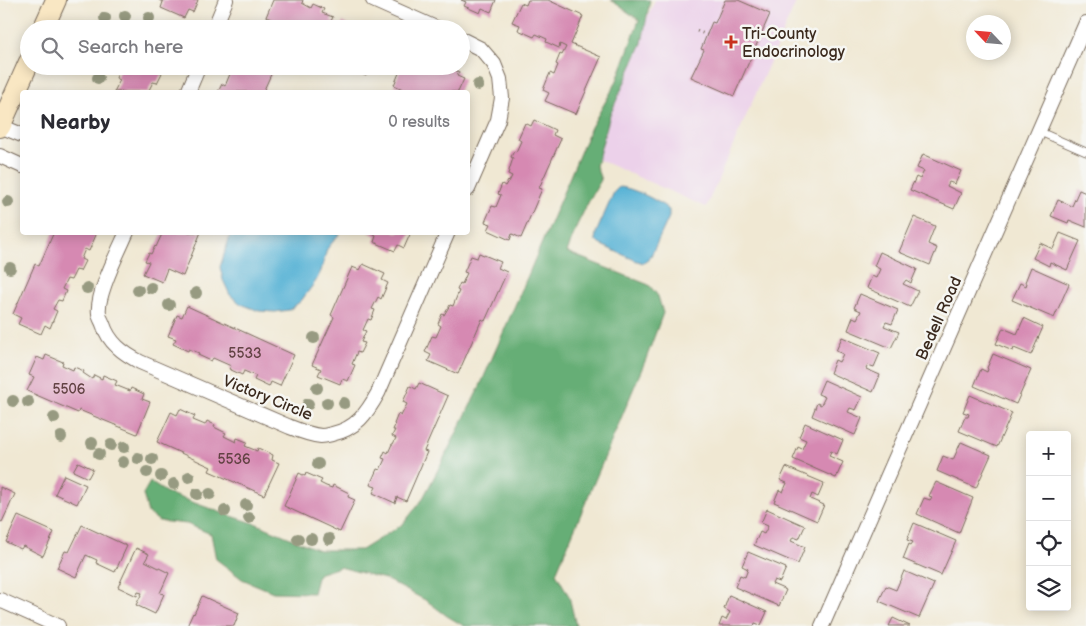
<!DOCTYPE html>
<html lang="en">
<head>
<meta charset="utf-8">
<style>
	body { margin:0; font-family:"Balsamiq Sans",sans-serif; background:#f7f7f7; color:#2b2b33 }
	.controls { position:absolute; right:15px; bottom:15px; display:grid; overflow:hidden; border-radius:5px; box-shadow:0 2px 12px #0003 }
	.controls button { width:45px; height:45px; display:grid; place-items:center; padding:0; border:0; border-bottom:1px solid #e1e1e2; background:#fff; color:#2b2b33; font:25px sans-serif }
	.compass { position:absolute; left:966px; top:15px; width:45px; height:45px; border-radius:50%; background:#fff; box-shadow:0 2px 12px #0003; rotate:296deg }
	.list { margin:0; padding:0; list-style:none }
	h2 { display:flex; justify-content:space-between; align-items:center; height:65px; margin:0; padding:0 20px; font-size:21px }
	h2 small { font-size:16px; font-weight:400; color:#7c7c81 }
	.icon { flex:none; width:28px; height:28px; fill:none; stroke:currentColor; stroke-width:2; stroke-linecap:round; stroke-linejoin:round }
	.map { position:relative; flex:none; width:1086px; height:626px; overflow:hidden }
	.search { position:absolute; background:#fff; box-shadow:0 2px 12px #0003; left:20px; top:20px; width:450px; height:55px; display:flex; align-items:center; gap:12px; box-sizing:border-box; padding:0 18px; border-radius:28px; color:#7c7c81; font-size:19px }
	.panel { position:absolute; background:#fff; box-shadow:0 2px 12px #0003; left:20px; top:90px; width:450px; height:145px; border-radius:5px }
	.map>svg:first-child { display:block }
	.built { fill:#ecd1ea }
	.forest { fill:#66ae76; stroke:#506c4a }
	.water { fill:#59b3d6; stroke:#4a6e7a }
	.building { fill:#d689b2 }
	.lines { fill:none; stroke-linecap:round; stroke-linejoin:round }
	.lane-casing { stroke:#7a6c5d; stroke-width:9 }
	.street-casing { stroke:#7a6c5d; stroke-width:16 }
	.secondary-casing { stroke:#7a6c5d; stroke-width:22 }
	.path { stroke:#7a6c5d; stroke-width:3; stroke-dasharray:1 4; stroke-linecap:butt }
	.lane { stroke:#fff; stroke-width:7 }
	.street { stroke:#fff; stroke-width:14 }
	.secondary { stroke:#f9e7c3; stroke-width:20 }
	.tree { fill:#979a81 }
	.poi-dot { fill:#c8321e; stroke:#f6f6f2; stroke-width:2 }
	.labels { text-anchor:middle; stroke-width:5; stroke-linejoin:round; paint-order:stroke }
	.number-label { font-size:14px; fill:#624243 }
	.poi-label { font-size:16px; fill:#3b2a1e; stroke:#f6f6f2; text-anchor:start }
	.street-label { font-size:16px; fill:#3b2a1e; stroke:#f6f6f2 }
</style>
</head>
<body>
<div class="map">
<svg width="1086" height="626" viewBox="0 0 1086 626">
	<rect width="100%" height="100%" fill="#f6f6f2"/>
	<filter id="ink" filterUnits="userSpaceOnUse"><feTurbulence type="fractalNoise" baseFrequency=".02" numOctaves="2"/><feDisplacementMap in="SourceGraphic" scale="10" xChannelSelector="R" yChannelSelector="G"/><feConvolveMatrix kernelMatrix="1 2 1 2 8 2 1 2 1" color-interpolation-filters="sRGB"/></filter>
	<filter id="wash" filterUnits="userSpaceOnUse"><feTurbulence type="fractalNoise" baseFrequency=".0096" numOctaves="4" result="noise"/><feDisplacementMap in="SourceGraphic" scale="20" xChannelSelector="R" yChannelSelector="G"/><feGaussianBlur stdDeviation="1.12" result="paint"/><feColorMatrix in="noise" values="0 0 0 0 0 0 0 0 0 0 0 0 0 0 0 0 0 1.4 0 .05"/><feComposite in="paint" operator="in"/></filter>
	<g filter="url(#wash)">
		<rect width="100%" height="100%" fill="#f0e8d3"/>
		<path class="built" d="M655,0H797L706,207L588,155Z"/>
		<path class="forest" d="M611,0H650L642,43L610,115L596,166L601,180L590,199L578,223L567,252L649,285L658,296L663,313L646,359L556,573L569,596L576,626H464L447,616L427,601L385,579L340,567L318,574L313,593L273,592L242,579L216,559L211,534L187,524L159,521L148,513L143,494L150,482L167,493L228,515L257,524L319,550H361L403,524L422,500L443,460L480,386L529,273L591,127L616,83L639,20Z"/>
		<path class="water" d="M619,187C631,187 660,201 669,210V217L650,258L644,263L637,261L599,244L595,240L596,233L614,192Z
			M231,233V232L340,233L327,249L321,271L316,281L301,301L289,310L275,312L259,311L241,304L230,295L223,280L220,267Z"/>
		<g id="blocks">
			<path class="building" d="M159,0H198L193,12L188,10L184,18L161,8L163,2Z
				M273,0H303L302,3L311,8L313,4L324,9L322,13L333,17L331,21L341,26L343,22L354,27L353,29H272L268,27L271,19L266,17Z
				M461,0H496L491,12L482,8L480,13L464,6L466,2Z
				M528,0H548L583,16L571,44L601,57L576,114L545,101L549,93L543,90L550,73L554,75L558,65L556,64L560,54L562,55L566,47L560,44L559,48L546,42L547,39L536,34L534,37L518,30L520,25L512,22L521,3L526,5Z
				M725,0H738L770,14L734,96L691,77L704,50L701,49L712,22L715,23Z
				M121,66H160L158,71L162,73L157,83L153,82L148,92H114L120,80L116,78Z
				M230,66H264L273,70L263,92H218L222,84L225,86L230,74L227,73Z
				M344,66H377L375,71L369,69L366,76Z
				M402,66H438L441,68L442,66H447L459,72L457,76L464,79L458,92H409L394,85Z
				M534,120L555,130L553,135L561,139L539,188L542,189L521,238L512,234L510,240L488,230L491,224L485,222L492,206L496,207L501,195L498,194L502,184L505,186L508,181L509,182L512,176L508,174L513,158L511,157L514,151L516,152L521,141L518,139L525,123L531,126Z
				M923,154L961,171L955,184L949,182L947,186L961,193L954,209L910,190L916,177L920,179L924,171L917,168Z
				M1079,190L1086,193V227L1069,220L1068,223L1051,216L1058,200L1072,206Z
				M914,217L935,226L928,244L937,248L930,265L899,252Z
				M54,232H92L96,235L89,251L85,249L81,259L85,261L80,271L76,270L71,280L67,279L62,289L66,291L62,301L58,300L53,309L57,311L50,328L45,325L41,334L18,324L21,318L13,314L35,264L39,266Z
				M159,232H201L183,276L167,269L162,282L143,274L149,262L145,261L149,253L151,254L155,246L156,247L162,234Z
				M369,232H411L404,248L398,245L395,251L374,242L376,236Z
				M1060,233L1080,241L1067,270L1050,262L1049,266L1033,258L1040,243L1053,249Z
				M880,252L917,269L911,283L906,280L903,284L918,291L910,307L867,288L872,276L876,278L880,269L874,266Z
				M479,253L501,262L498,268L507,272L485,321L482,319L458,374L428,361L431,355L425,352L432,336L436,337L441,326L438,324L442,314L444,315L450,305L453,306L459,291L457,290L460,283L462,284L467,273L464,272L471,256L477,258Z
				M363,264L385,274L382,280L388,283L381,299L378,297L372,309L375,310L371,320L368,319L363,330L366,331L361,342L365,343L360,353L357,352L352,364L355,365L348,381L342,379L340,384L318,375L321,369L312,365L334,317L331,315L352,267L360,270Z
				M1031,267L1069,284L1054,318L1012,300L1020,283L1026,286L1027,283L1025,282Z
				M860,294L898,310L892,324L886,322L884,326L899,332L891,348L848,330L853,317L857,319L861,311L854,308Z
				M187,306L294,355L280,386L271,382L269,387L254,380L256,376L244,371L242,375L229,369L231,366L213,358L211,361L198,355L199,353L189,349L188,351L173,344L176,339L168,336L177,315L182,317Z
				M1024,318L1043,327L1031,355L1014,348L1013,351L996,344L1003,328L1017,334Z
				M842,337L880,353L874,367L868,365L866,369L880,375L873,392L830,373L835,360L839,362L843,354L836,351Z
				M993,354L1031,370L1016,404L974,386L981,369L987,372L988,369L987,368Z
				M46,355L63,362L62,365L73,370L74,367L84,371L83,373L92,379L94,375L102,379L103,375L117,381L115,385L130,391L131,388L144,394L142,399L150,402L137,434L79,410L78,413L27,391L34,377L29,375L37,357L44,360Z
				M824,380L862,397L856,410L850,408L848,412L862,418L855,435L812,416L817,403L821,405L825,397L818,394Z
				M419,383L448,396L424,451L427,452L406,501L397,497L395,503L373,493L376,487L370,485L377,469L380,470L385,459L382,458L385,451L388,453L392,444H393L396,438L392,436L395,430H393L395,425L394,424L398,414L401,416L407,404L403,402L410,386L416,389Z
				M970,395L1012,413L997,447L959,431L965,417H968L969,414L963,412Z
				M180,409L195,416L193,420L205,425L207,421L215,425L214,427L226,433L224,436L236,442L237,438L247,442L245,446L257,451L258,448L273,455L272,460L279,463L264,495L209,471L211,467L157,442L171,412L177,415Z
				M805,423L843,440L837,454L831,451L829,456L843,462L836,478L793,459L798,447L802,449L806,440L799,437Z
				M961,442L991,455L976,488L937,471L943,456L953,460Z
				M78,462L93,469L88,478L73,471Z
				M786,467L824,483L818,497L812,494L810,499L824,505L817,521L774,502L779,490L783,492L787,483L780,480Z
				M299,473L305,476L306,473L322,480L320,483L326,486L332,488L333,485L349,493L348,497L355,500L340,532L284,506Z
				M64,475L86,485L77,504L55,494Z
				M936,482L973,498L959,533L917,514L924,498L930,500L932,497L929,496Z
				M0,487L15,494L2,522L0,521Z
				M767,509L805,526L799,539L793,537L791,541L805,547L798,564L754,545L760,532L764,534L768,526L761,523Z
				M18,516L54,532L43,556L23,546L21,549L6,542Z
				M914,523L956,541L941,575L903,559L909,544L911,545L913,542L907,540Z
				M82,525L127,546L115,572L96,563L97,560L86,555L76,577L57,568L65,551L69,552Z
				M136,548L149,554L145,561L169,573L160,593L164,594L155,614L136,605L142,593L138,592L137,596L118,587Z
				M748,552L786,568L780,582L774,580L772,584L786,590L779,606L735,587L740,575L745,577L748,569L742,566Z
				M904,571L934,584L919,618L879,601L886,586L896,590Z
				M729,595L767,612L761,625L755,623L754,626H719L722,618L726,620L730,612L724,609Z
				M202,596L239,613L234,626H187L193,613L194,614Z
				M893,618L910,626H889Z"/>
		</g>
	</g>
	<g filter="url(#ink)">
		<use href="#blocks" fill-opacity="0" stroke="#7a6c5d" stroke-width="1"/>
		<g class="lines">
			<defs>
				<path id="lane" d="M1038,131L1086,152"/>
				<path id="street" d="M373,0L438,29
					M214,29L226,0
					M461,39L481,49L494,64L500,79L502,98L498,120L468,189
					M188,92L199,66
					M0,126L22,135
					M0,156L22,166
					M127,232C119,250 96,295 99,313C99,317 102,321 103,324C109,343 123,353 140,362L290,427C300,431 310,435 321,436C325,436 328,435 332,434C356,429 367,413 378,393L448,232
					M0,600L58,626
					M822,626L1086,23"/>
				<path id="secondary" d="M43,29L56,0
					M0,127L29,62"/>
			</defs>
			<use href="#lane" class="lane-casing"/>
			<use href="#street" class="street-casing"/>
			<use href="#secondary" class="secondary-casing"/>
			<path class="path" d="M697,31L707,35"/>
			<use href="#lane" class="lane"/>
			<use href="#street" class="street"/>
			<use href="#secondary" class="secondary"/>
		</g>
		<g class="tree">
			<circle cx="125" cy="16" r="6"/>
			<circle cx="105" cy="18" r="6"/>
			<circle cx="149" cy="18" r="6"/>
			<circle cx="98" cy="78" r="6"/>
			<circle cx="478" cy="85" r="6"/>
			<circle cx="8" cy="202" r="6"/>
			<circle cx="10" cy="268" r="6"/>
			<circle cx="87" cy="288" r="6"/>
			<circle cx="151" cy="288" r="6"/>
			<circle cx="138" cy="290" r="6"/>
			<circle cx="196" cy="293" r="6"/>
			<circle cx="169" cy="305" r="6"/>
			<circle cx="314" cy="338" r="6"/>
			<circle cx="317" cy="388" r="6"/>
			<circle cx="13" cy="401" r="6"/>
			<circle cx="28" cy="402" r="6"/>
			<circle cx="327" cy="403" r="6"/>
			<circle cx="344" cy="403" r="6"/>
			<circle cx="308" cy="404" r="6"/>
			<circle cx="54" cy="418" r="6"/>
			<circle cx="61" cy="437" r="6"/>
			<circle cx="92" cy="443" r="6"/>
			<circle cx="111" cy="445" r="6"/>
			<circle cx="124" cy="447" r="6"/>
			<circle cx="99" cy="454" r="6"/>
			<circle cx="138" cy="458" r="6"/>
			<circle cx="152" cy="459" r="6"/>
			<circle cx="123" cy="462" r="6"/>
			<circle cx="318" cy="464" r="6"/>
			<circle cx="147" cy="472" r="6"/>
			<circle cx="161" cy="476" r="6"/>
			<circle cx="189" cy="477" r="6"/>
			<circle cx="174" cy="484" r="6"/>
			<circle cx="197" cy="494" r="6"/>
			<circle cx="210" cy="494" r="6"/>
			<circle cx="246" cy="505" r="6"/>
			<circle cx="225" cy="511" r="6"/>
			<circle cx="249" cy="518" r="6"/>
			<circle cx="298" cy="539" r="6"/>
			<circle cx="311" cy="539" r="6"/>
			<circle cx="329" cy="539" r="6"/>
		</g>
	</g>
	<path class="poi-dot" d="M728.5 34.5h5v5h5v5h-5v5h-5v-5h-5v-5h5z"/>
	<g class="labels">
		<g class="number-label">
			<text x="245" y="358">5533</text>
			<text x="69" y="394">5506</text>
			<text x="234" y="464">5536</text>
		</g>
		<g class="poi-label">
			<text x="742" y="39">Tri-County<tspan x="742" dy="18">Endocrinology</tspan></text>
		</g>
		<g class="street-label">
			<text transform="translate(938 318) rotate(-66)" y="6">Bedell Road</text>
			<text transform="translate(268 397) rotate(22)" y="6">Victory Circle</text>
		</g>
	</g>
</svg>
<div class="controls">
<button>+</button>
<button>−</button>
<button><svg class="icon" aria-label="locate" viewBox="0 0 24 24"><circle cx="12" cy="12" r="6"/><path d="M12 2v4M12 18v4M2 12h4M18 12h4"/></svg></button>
<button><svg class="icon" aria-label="layers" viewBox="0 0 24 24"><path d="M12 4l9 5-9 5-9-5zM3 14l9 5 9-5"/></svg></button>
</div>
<svg class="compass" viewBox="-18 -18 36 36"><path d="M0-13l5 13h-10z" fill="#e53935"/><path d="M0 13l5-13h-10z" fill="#7c7c81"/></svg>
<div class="search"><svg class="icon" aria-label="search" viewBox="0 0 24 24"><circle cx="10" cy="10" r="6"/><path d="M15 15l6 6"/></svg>Search here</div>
<section class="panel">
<h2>Nearby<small>0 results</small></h2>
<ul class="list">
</ul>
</section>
</div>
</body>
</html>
